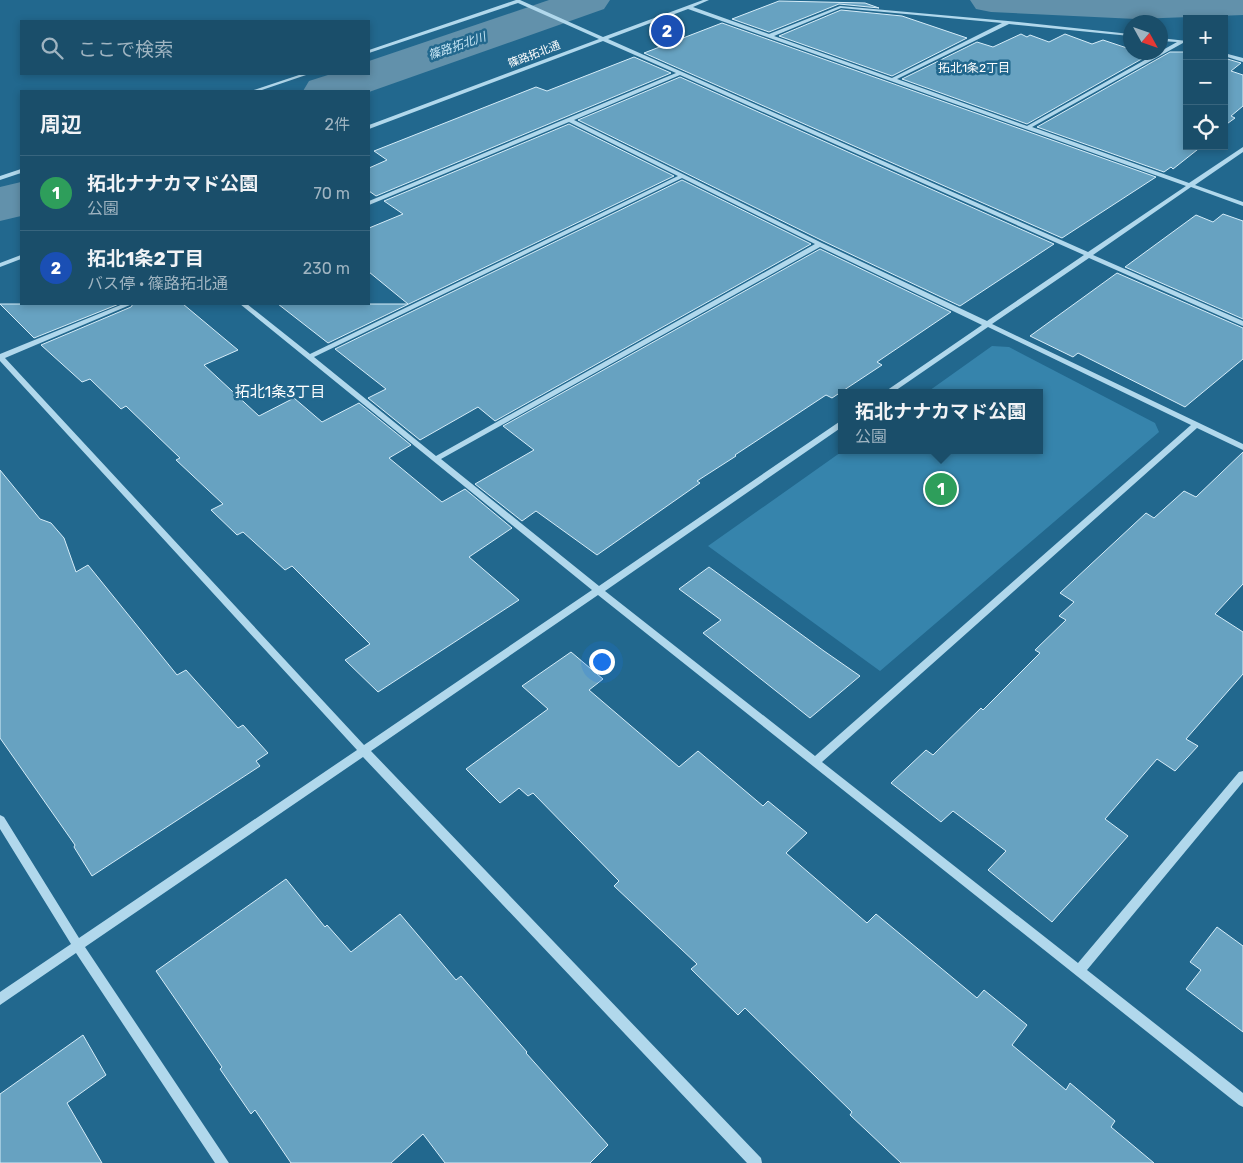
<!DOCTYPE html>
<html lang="ja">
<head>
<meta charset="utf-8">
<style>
	body { margin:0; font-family:Rubik,"Noto Sans JP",sans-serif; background:#235570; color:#f1f3f6 }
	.controls { position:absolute; right:15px; top:15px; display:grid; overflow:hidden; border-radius:0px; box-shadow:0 2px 8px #0003 }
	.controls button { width:45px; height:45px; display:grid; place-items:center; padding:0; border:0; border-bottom:1px solid #38657e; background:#1a4e6a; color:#f1f3f6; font:25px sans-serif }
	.compass { position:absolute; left:1123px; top:15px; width:45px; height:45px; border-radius:50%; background:#1a4e6a; box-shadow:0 2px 8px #0003; rotate:130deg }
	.you { position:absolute; left:601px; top:661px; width:18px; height:18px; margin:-12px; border:4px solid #fff; border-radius:50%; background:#1a73e8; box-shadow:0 0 0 8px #1a73e833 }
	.badge { display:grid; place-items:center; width:32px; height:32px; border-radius:50%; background:#e797bd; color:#fff; font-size:16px; font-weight:700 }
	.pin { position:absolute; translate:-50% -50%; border:2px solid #fff; box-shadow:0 1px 5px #0006 }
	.popup { position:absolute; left:838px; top:389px; width:205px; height:65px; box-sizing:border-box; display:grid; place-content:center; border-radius:0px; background:#1a4e6a; filter:drop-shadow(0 1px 4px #0005); font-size:16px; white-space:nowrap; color:#9fb4c1 }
	.popup b { font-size:19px; color:#f1f3f6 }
	.popup::after { content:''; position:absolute; left:50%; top:100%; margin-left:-10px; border:10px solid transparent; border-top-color:#1a4e6a }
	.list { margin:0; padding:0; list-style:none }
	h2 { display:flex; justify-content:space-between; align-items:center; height:65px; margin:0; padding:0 20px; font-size:21px }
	h2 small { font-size:16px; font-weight:400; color:#9fb4c1 }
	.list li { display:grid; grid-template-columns:32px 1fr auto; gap:15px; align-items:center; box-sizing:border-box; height:75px; padding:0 20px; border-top:1px solid #38657e }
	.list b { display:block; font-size:19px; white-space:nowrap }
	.list p { margin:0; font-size:16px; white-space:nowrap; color:#9fb4c1 }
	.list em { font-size:16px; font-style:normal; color:#9fb4c1 }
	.icon { flex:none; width:28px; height:28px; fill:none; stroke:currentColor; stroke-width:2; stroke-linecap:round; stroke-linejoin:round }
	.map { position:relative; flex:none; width:1243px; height:1163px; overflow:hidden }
	.search { position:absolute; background:#1a4e6a; box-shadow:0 2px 8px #0003; left:20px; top:20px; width:350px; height:55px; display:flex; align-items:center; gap:12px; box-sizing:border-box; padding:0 18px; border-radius:0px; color:#9fb4c1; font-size:19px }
	.panel { position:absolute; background:#1a4e6a; box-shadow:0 2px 8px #0003; left:20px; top:90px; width:350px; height:215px; border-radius:0px }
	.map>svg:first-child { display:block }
	.green { fill:#3684ac }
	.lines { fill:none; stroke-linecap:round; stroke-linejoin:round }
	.river { fill:#6291ab; fill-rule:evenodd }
	.building { fill:#67a2c1; stroke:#d6edf9 }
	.minor { fill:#b1d8ec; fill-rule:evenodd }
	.labels { text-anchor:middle; stroke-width:5; stroke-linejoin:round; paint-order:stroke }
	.far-street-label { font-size:11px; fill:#fff; stroke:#22688e }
	.far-water-label { font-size:12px; font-style:italic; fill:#c4e4f4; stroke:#22688e }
	.far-neighbourhood-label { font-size:12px; fill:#fff; stroke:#22688e }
	.neighbourhood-label { font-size:15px; fill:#fff; stroke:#22688e }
</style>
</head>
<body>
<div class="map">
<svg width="1243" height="1163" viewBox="0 0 1243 1163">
	<rect width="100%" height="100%" fill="#22688e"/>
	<path class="green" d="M992,346L1009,347L1155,423L1159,432L880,671L708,546L844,450H1040V393H926Z"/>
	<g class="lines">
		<path class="river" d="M549,0H610L604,9L369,92L303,91L309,81L331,74H369V61Z
			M970,0H1243V15L1136,19L991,12L976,9Z
			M21,182V216L0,221V187Z"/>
	</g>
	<path class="building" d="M779,1L865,3L879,8L839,4L769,32L732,19Z
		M841,10L902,16L967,38L892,76L779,36Z
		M722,23L1156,177L1062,238L644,53Z
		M1021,34L1027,37L1030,35L1049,42L1065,34L1092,44L1103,40L1130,49V52H1154L1027,124L902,79L977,42L993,47Z
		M1170,52H1187V146H1202L1173,169L1171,167L1164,172L1037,127Z
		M634,57L671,73L376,196L369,191V168L387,160L374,151L536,87L547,91Z
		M1224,58L1241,63L1231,71L1243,75V106L1231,116L1235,118L1224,126Z
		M680,77L1054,244L960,306L823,241L578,120Z
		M569,124L674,176L328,343L278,304H408L369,272V228L403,214L384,201Z
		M682,180L811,244L495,421L478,407L420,440L368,398L386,389L335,349Z
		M1223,214L1243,221V319L1125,267L1196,215L1213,222Z
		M820,249L951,312L877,362L882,365L832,398L826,395L735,455L736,456L697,481L700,483L597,555L536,511L522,521L475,484L534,450L503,426Z
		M1117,273L1243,328V359L1185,407L1078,353L1073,357L1030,336Z
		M0,304H119L34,338Z
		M133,304H183L238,350L204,365L259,416L294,398L322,422L359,403L411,445L389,458L442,502L465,489L512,528L469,557L519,600L378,692L345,660L370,644L292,566L285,570L243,532L237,535L211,510L223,504L176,460L180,458L126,406L121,409L90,379L82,382L41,345L131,307Z
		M1243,452V584L1215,614L1243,632V674L1186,739L1198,746L1175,771L1157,759L1105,819L1128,836L1052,922L988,870L1006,851L953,811L941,822L891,783L926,750L933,755L981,708L983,710L1040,653L1035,650L1066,620L1059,616L1074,602L1060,593L1146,513L1154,518L1184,491L1196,497Z
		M0,470L40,519L51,523L64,538L76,572L88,565L177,675L186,670L238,728L243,725L268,753L256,761L260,766L92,876L74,847L75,845L0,738Z
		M709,567L824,651L860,676L810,718L703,633L721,620L679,589Z
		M571,652L603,679L589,690L679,767L698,751L763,806L768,801L807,833L786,853L867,923L876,914L977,998L984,990L1027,1025L1012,1045L1066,1090L1070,1083L1115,1121L1111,1127L1154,1163H901L850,1115L852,1112L745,1008L738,1015L691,969L697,964L614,886L619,881L533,793L528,796L519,788L500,803L466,769L548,709L522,686Z
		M286,879L325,927L327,925L351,952L400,914L456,980L461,976L527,1052L526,1053L608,1145L590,1163H445L423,1134L391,1163H291L255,1110L251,1114L220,1069L222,1067L156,971Z
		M1217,927L1243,946V1032L1186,989L1201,970L1190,962Z
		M83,1035L106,1075L67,1103L102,1163H0V1094Z"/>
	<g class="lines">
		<path class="minor" d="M516,0H520L603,37L703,0H709L693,7L769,34L840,6L1008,21L1130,34V36L1009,24L897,79L1027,126L1177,42L1160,41V38L1187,41V43H1183L1032,127L1189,183L1243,147V152L1195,185L1243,202V206L1191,187L1093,255L1243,321V326L1089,258L992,324L1243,444V450L1197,428L822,762L1078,963L1239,772L1243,771V782L1087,970L1243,1093V1107L1239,1105L598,595L371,751L761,1158L762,1163H747L363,757L85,947L229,1163H215L76,953L0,1005V992L71,944L0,829V815L4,817L79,938L357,750L0,361V354L123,304H131L130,305L5,358L364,745L592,590L240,304H247L310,354L678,176L569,122L369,205V201L676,73L603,41L369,129V125L599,39L518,3L369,53V50ZM841,8L1002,23L892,78L774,36ZM688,9L1186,186L1088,252L608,39ZM680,75L1084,255L987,321L822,243L574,120ZM682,178L815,244L436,456L314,357ZM820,247L982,325L883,393H892L988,327L1191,425L815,756L605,591L842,427V422H839L599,586L441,459Z
			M1224,53L1243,58V62L1224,56Z
			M302,74H309L259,91H251Z
			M21,169V173L0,180V176Z
			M21,255V259L0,267V263Z"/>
	</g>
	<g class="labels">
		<g class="far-street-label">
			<text transform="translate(534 54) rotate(-21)" y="4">篠路拓北通</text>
		</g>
		<g class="far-water-label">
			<text transform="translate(457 46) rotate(-19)" y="4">篠路拓北川</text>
		</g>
		<g class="far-neighbourhood-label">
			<text x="974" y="72">拓北1条2丁目</text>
		</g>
		<g class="neighbourhood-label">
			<text x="280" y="397">拓北1条3丁目</text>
		</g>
	</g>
</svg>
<div class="controls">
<button>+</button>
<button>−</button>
<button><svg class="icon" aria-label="locate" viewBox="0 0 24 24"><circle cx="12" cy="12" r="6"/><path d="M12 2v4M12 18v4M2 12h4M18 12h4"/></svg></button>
</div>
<svg class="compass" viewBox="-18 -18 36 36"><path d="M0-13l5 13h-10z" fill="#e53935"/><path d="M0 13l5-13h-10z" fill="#9fb4c1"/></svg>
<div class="you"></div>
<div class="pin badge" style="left:941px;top:489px;background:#2e9e5b">1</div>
<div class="popup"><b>拓北ナナカマド公園</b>公園</div>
<div class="pin badge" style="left:667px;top:31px;background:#1a4fb4">2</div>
<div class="search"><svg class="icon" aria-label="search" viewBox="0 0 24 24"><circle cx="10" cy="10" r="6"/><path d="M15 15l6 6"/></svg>ここで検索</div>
<section class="panel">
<h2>周辺<small>2件</small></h2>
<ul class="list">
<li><span class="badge" style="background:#2e9e5b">1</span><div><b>拓北ナナカマド公園</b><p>公園</p></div><em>70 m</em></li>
<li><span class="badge" style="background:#1a4fb4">2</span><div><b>拓北1条2丁目</b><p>バス停 · 篠路拓北通</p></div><em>230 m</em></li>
</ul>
</section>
</div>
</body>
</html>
